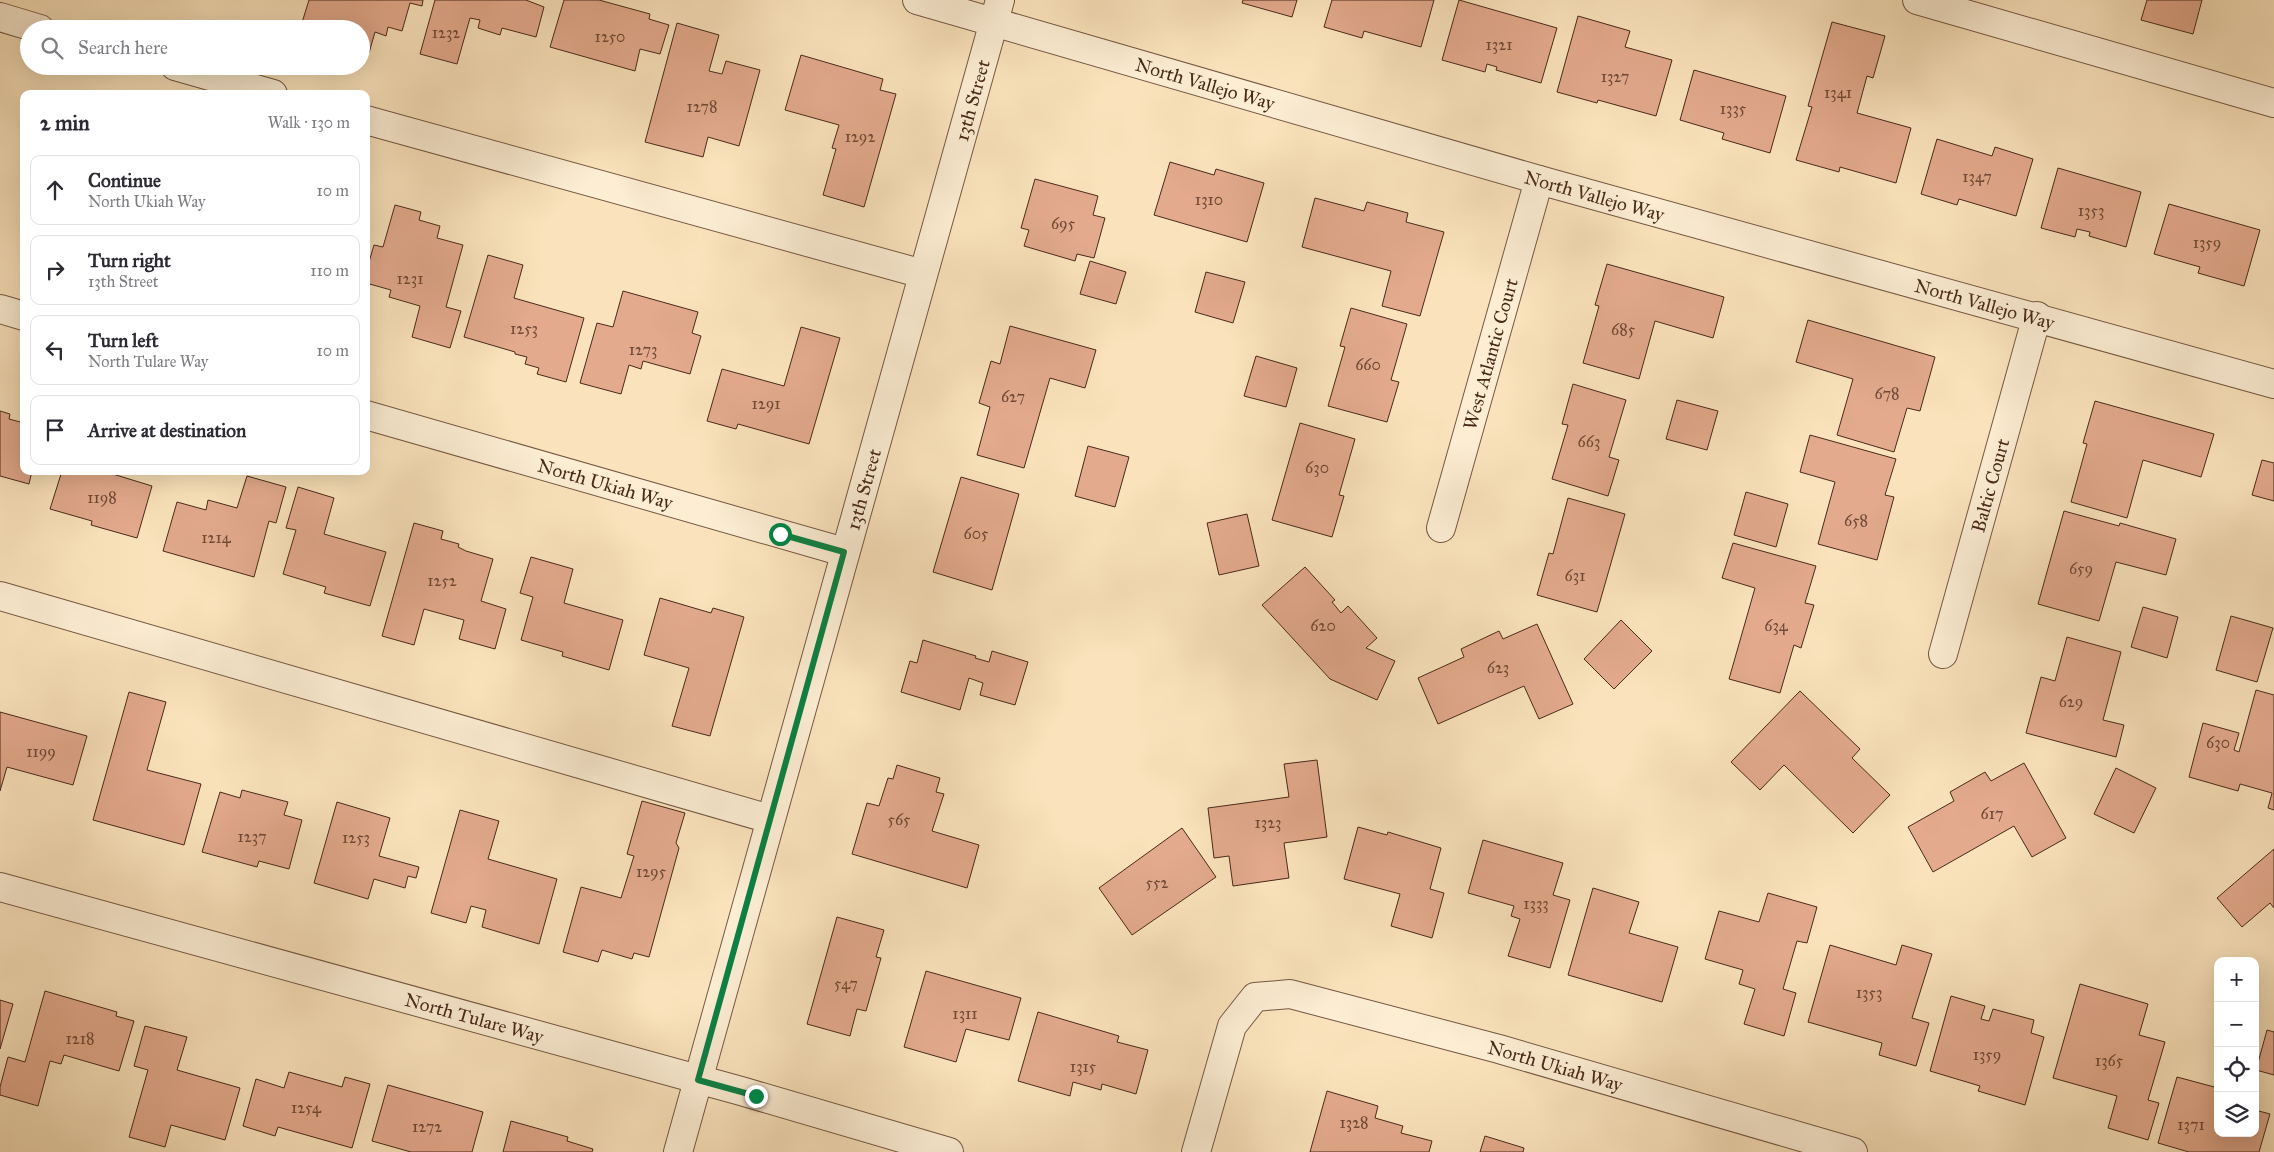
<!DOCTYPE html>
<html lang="en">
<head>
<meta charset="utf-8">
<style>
	body { margin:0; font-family:"IM FELL Great Primer",serif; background:#f2f2f3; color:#2b2b33 }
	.controls { position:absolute; right:15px; bottom:15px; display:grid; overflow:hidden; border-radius:10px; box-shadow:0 5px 20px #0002 }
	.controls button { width:45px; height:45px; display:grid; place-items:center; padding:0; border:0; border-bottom:1px solid #e1e1e2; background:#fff; color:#2b2b33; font:25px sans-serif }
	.stop { position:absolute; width:15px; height:15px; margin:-11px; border:4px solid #0b8043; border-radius:50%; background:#fff }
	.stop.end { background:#0b8043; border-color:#fff; box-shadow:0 1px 5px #0008 }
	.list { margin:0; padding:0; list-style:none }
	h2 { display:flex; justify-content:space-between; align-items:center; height:65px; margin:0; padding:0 20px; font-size:21px }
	h2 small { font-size:16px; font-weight:400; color:#7c7c81 }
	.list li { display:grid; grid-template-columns:32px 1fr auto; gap:15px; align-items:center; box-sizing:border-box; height:70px; margin:0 10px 10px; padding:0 10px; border:1px solid #e1e1e2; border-radius:10px }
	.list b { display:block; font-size:19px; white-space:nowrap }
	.list p { margin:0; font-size:16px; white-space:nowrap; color:#7c7c81 }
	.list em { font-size:16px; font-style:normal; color:#7c7c81 }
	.icon { flex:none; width:28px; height:28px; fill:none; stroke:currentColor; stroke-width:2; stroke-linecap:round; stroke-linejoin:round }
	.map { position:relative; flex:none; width:2274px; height:1152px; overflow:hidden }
	.search { position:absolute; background:#fff; box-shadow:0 5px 20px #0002; left:20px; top:20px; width:350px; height:55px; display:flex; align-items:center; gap:12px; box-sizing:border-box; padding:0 18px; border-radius:28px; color:#7c7c81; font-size:19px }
	.panel { position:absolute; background:#fff; box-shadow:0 5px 20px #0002; left:20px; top:90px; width:350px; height:385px; border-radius:10px }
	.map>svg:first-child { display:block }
	.building { fill:#e3aa8d; stroke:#49291a }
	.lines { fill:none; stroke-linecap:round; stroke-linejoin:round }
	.minor-casing { stroke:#755842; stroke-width:30 }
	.minor { stroke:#fcedd3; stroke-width:28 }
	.route { stroke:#0b8043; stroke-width:6 }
	.labels { text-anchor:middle; stroke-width:4; stroke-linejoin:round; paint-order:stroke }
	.number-label { font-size:16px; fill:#704937 }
	.street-label { font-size:19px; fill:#49291a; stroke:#fcedd3 }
</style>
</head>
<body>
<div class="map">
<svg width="2274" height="1152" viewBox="0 0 2274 1152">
	<rect width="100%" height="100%" fill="#fae3bc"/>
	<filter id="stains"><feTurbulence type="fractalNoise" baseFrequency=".004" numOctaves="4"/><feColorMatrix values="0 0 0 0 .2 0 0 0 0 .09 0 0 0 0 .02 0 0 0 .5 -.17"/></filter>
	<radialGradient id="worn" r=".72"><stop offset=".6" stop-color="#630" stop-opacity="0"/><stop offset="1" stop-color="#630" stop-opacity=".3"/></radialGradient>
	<path class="building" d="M309,0H423L422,6L410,3L402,31L388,27L386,36L375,32L369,53L361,51V29H300Z
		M435,0H526L544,7L536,37L502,28L500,35L478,28L480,20L470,18L457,64L420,54Z
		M564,0H599L650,14L649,19L669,25L660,54L640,49L635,71L550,47Z
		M1243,0H1297L1292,17L1242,3Z
		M1332,0H1434L1421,47L1364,31L1362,38L1324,27Z
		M1459,0L1557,28L1541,83L1496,70L1497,67L1487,64L1485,72L1442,60Z
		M2147,0H2202L2193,34L2141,20Z
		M1578,16L1630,31L1625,47L1672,60L1656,116L1598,100L1597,103L1557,92Z
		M1832,22L1885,36L1873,78L1867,76L1857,113L1911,128L1896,183L1840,167L1839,172L1796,160L1812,107L1808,106Z
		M677,23L719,35L709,71L722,74L726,61L760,70L739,146L708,137L703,157L645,142Z
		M801,55L883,79L880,90L896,94L864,207L823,195L836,149L832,148L839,125L785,110Z
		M1694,70L1786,96L1770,153L1722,139L1724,133L1680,120Z
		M1937,139L1992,156L1995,147L2033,159L2016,216L1959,199L1957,205L1921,194Z
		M1170,162L1214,175L1216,169L1264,183L1247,242L1154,215Z
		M2058,168L2141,192L2126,247L2089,236L2090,232L2077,229L2075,237L2041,228Z
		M1035,179L1098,196L1093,215L1105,218L1094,258L1077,254L1075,261L1024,246L1029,230L1021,228Z
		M1315,198L1364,211L1367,202L1408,213L1406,222L1444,232L1420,316L1382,306L1391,271L1302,247Z
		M2169,204L2260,230L2244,286L2198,273L2200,267L2154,254Z
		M395,205L421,212L419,220L440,226L437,238L463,245L446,307L461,311L450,348L412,337L420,306L389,297L391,290L366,283V272L374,245L383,247Z
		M488,255L523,265L514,298L584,318L566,382L537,374L539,368L525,364L527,357L515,354V352L464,337Z
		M1090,261L1126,272L1116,304L1080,294Z
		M1607,264L1724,297L1713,338L1655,321L1639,379L1583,363L1599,306L1595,305Z
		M1206,272L1245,282L1233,323L1195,312Z
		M623,291L698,312L692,333L701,336L690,374L643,361L641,369L629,365L621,394L580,383L597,323L613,327Z
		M1351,308L1407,324L1391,380L1399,382L1387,422L1328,406L1345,347L1340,346Z
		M1808,320L1935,357L1920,411L1907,408L1894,452L1837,435L1853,379L1796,362Z
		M1010,326L1096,350L1085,388L1050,378L1024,468L977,455L990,407L979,403L991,361L1000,364Z
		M801,327L840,338L809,444L738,424L736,429L707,421L722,369L784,386Z
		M1256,356L1297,368L1286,407L1244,396Z
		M1573,384L1626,400L1609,457L1619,460L1608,496L1552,479L1568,425L1562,424Z
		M1677,400L1718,411L1707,450L1666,439Z
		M2095,401L2214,434L2201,477L2143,460L2127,518L2071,502L2087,444L2083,443Z
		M0,411L10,414L9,419L24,423V471H32L29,484L0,476Z
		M1300,423L1355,439L1339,495L1344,496L1332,537L1272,520Z
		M1810,435L1896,459L1885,495L1894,497L1877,560L1818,544L1835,482L1800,472Z
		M1088,446L1129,457L1115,507L1075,496Z
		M2262,460L2274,463V501L2252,495Z
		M62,471H103L152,486L137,538L91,525L92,521L50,509Z
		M247,476L286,487L276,523L269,521L254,577L163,551L177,502L206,510L208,500L237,508Z
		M961,477L1019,494L992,590L933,572Z
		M298,487L334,498L324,534L386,552L370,606L324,593L326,587L283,574L296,530L286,528Z
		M1746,492L1788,504L1776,547L1734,535Z
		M1568,498L1625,514L1597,612L1537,595L1549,553L1553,554Z
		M2064,511L2119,526L2120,523L2176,539L2166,575L2116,562L2099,621L2038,604Z
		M1247,514L1259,566L1219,575L1207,523Z
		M414,523L443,531L441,539L459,544L458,547L466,551L493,559L481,601L506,609L495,649L459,639L464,620L424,609L414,645L382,636Z
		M1733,543L1816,566L1805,603L1814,605L1801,648L1794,645L1780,693L1729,679L1755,588L1722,578Z
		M531,557L573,569L564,603L623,620L609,670L562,656L563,652L521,640L533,597L520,593Z
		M1305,567L1335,600L1332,602L1341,613L1348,606L1377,638L1366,648L1395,661L1377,700L1330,679L1262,605Z
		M660,598L711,613L713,608L744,617L710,736L672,726L689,668L644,655Z
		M2143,607L2178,617L2167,658L2131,647Z
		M2231,616L2273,628L2257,682L2216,670Z
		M1621,620L1652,651L1614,689L1584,659Z
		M1537,624L1573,704L1539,719L1524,686L1438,724L1418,678L1464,657L1461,649L1499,631L1503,639Z
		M2067,637L2121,652L2103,720L2124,725L2116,757L2026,733L2041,677L2055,681Z
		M923,640L976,656L975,658L989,662L992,651L1028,662L1015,705L980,695L983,683L969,678L960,710L901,692L910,661L917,663Z
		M2256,690L2274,695V810L2268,808L2272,793L2240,784L2238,791L2189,777L2203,723L2239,733L2234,750L2239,752Z
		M1800,691L1860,749L1852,758L1890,795L1853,833L1784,765L1760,790L1731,762Z
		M129,692L166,702L147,770L201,784L184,845L93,820Z
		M0,712L87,736L73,785L7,767L0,791Z
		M1317,760L1327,837L1284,843L1289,878L1233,886L1229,856L1214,858L1208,808L1289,797L1284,764Z
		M2024,763L2066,838L2032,857L2014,826L1933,872L1908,827L1954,801L1950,792L1985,772L1991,781Z
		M897,765L940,778L936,792L944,794L932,831L979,845L967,888L852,854L867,803L879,806L888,778L893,779Z
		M2116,768L2156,788L2134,833L2094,814Z
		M242,790L288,802L284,815L302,820L289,869L259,861L257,867L202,852L220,792L240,798Z
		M642,801L685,813L676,843L679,848L649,957L634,953L632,959L602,950L598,962L563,952L581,887L621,898L634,856L627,854Z
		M337,802L390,818L379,856L419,867L416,878L408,876L405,888L374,879L368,899L314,883Z
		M460,810L499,821L488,859L557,879L539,944L482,927L486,910L471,906L466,923L431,913Z
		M1358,827L1387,835L1388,832L1441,848L1430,889L1444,893L1432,938L1391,926L1400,894L1344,879Z
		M1182,828L1216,877L1132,935L1099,888Z
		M1483,840L1563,863L1553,895L1570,900L1550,968L1508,956L1520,919L1511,916L1514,906L1468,893Z
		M2274,849V908L2270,903L2242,927L2217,898Z
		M1593,888L1639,902L1629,933L1678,947L1662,1002L1568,975Z
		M1768,893L1817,907L1807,943L1797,941L1783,989L1796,993L1784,1036L1744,1024L1755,989L1739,984L1743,970L1705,959L1719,911L1759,922Z
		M837,917L884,930L876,957L881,958L866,1011L857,1009L850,1036L807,1024Z
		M1830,945L1896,965L1902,945L1932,954L1912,1018L1929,1023L1916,1066L1879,1055L1882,1043L1808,1022Z
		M926,971L1021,998L1009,1040L966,1029L956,1062L904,1047Z
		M2080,984L2148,1004L2139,1035L2165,1042L2148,1100L2159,1103L2148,1140L2108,1128L2117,1096L2053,1078Z
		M45,991L117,1012L116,1016L134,1021L119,1071L64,1055L61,1064L50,1061L38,1106L0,1095V1087L8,1057L25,1062Z
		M1951,996L1985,1006L1981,1019L1989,1021L1993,1009L2034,1020L2031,1033L2044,1037L2025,1105L1978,1091L1980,1086L1930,1071Z
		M0,1000L13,1004L0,1049Z
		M1038,1012L1119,1036L1117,1042L1148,1050L1136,1094L1102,1084L1101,1090L1073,1082L1070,1096L1018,1081Z
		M145,1026L187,1037L177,1070L240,1088L225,1140L171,1125L165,1147L129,1137L148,1070L134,1066Z
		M2267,1030L2274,1032V1075L2256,1070Z
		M289,1072L342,1087L345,1077L370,1084L352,1148L278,1127L275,1136L243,1126L256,1079L284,1088Z
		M2177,1077L2218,1088V1133H2255V1110L2270,1114L2259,1152H2189L2158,1143Z
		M388,1085L483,1112L472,1152H411L372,1141Z
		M1327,1091L1378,1106L1375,1118L1403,1126L1401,1133L1432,1141L1429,1152H1310Z
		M511,1121L568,1137L567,1141L593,1149L592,1152H503Z
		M1485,1136L1524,1148L1523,1152H1480Z"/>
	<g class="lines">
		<defs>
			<g id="minor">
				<path id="s1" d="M917,0L1539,180L2274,384"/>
				<path d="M1917,0L2274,103"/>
				<path d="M0,17L40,29"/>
				<path d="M175,66L273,94"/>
				<path d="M366,120L923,274"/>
				<path d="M0,309L24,316"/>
				<path id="s2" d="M366,415L844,552"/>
				<path id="s3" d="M1441,528L1539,180"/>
				<path d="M0,596L770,819"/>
				<path id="s4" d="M1943,654L2037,316"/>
				<path id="s5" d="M0,887L741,1091L949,1152"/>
				<path id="s6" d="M678,1152L1000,0"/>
				<path id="s7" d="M1196,1152L1232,1026L1255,997L1290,994L1499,1049L1853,1152"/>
			</g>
		</defs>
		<use href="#minor" class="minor-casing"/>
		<use href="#minor" class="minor"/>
	</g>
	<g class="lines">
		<path class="route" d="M756,1096L698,1080L844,552L780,534"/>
	</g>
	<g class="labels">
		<g class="number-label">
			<text x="446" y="38">1232</text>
			<text x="610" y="42">1250</text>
			<text x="1499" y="50">1321</text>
			<text x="1615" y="82">1327</text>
			<text x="1838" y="98">1341</text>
			<text x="702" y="112">1278</text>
			<text x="1733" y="114">1335</text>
			<text x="860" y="142">1292</text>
			<text x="1977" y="182">1347</text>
			<text x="1209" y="205">1310</text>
			<text x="2091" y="216">1353</text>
			<text x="1063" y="229">695</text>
			<text x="2207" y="248">1359</text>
			<text x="410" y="284">1231</text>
			<text x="524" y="334">1253</text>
			<text x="1623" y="335">685</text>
			<text x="643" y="355">1273</text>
			<text x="1368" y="370">660</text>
			<text x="1887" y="399">678</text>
			<text x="1013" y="402">627</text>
			<text x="766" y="409">1291</text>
			<text x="1589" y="447">663</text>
			<text x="1317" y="473">630</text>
			<text x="102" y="503">1198</text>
			<text x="1856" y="526">658</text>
			<text x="976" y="539">605</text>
			<text x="216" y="543">1214</text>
			<text x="2081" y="574">659</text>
			<text x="1575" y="581">631</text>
			<text x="442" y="586">1252</text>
			<text x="1323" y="631">620</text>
			<text x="1776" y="631">634</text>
			<text x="1498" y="673">623</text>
			<text x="2071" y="707">629</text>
			<text x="2218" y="748">630</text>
			<text x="41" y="757">1199</text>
			<text x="1992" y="819">617</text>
			<text x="899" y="825">565</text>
			<text x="1268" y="828">1323</text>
			<text x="252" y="842">1237</text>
			<text x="356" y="843">1253</text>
			<text x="651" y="877">1295</text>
			<text x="1157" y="888">552</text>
			<text x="1536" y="909">1333</text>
			<text x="846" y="989">547</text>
			<text x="1869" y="998">1353</text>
			<text x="965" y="1019">1311</text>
			<text x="80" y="1044">1218</text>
			<text x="1987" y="1060">1359</text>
			<text x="2109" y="1066">1365</text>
			<text x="1083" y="1072">1315</text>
			<text x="306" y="1113">1254</text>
			<text x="1354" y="1128">1328</text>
			<text x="2191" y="1130">1371</text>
			<text x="427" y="1132">1272</text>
		</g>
		<g class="street-label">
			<text dy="7" stroke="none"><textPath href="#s1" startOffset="300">North Vallejo Way</textPath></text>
			<text dy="7" stroke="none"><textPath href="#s6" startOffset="1092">13th Street</textPath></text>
			<text dy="7" stroke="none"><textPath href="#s1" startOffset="705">North Vallejo Way</textPath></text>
			<text dy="7" stroke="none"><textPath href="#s1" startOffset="1110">North Vallejo Way</textPath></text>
			<text dy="7" stroke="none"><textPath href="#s3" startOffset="181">West Atlantic Court</textPath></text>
			<text dy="7" stroke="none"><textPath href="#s2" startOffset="249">North Ukiah Way</textPath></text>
			<text dy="7" stroke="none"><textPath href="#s4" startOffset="175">Baltic Court</textPath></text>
			<text dy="7" stroke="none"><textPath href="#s6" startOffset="688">13th Street</textPath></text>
			<text dy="7" stroke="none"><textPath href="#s5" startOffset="492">North Tulare Way</textPath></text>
			<text dy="7" stroke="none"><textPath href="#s7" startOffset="478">North Ukiah Way</textPath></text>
		</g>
	</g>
	<rect width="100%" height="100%" filter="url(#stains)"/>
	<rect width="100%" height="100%" fill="url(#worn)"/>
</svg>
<div class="controls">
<button>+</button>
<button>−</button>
<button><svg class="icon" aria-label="locate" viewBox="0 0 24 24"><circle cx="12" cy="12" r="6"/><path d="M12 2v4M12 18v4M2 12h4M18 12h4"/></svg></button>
<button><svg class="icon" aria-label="layers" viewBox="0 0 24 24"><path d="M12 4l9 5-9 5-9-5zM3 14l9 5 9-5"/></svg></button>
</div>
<div class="stop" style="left:780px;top:534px"></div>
<div class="stop end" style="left:756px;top:1096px"></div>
<div class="search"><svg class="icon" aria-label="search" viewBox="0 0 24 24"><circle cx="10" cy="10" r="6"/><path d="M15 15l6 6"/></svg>Search here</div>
<section class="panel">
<h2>2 min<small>Walk · 130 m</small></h2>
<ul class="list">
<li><svg class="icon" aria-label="ahead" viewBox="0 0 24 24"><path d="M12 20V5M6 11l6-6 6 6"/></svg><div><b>Continue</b><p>North Ukiah Way</p></div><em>10 m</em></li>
<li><svg class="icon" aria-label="right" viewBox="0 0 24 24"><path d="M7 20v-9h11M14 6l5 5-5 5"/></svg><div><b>Turn right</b><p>13th Street</p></div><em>110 m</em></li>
<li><svg class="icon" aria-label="left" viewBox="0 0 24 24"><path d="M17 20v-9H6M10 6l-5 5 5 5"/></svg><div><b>Turn left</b><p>North Tulare Way</p></div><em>10 m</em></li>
<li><svg class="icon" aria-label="arrive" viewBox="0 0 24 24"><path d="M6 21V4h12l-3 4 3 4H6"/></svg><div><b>Arrive at destination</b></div></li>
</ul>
</section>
</div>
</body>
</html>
